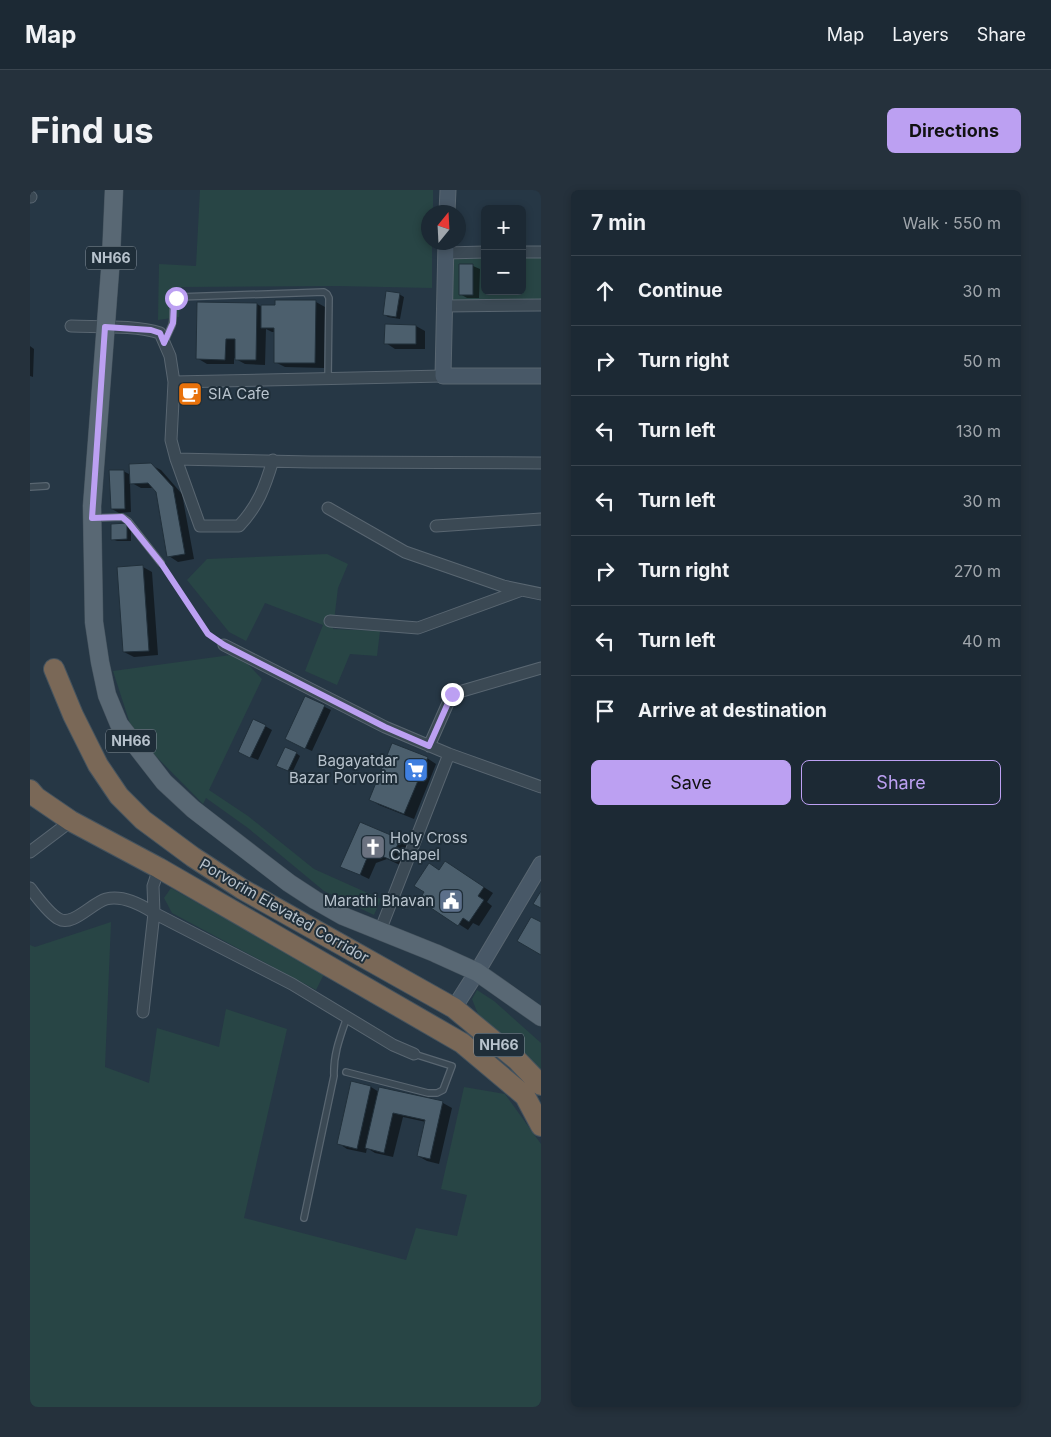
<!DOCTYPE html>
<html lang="en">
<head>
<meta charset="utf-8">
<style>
	body { margin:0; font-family:Inter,sans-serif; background:#25313c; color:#f1f3f6 }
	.controls { position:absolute; right:15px; top:15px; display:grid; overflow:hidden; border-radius:8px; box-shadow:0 2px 8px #0003 }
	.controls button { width:45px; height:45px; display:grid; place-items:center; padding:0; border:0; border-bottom:1px solid #3a454f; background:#1c2934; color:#f1f3f6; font:25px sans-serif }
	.compass { position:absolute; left:391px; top:15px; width:45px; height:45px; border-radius:50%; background:#1c2934; box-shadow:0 2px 8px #0003; rotate:18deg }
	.stop { position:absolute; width:15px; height:15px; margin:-11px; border:4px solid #bca0f2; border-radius:50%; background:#fff }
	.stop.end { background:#bca0f2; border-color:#fff; box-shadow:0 1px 5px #0008 }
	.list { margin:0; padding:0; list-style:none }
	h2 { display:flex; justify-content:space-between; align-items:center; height:65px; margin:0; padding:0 20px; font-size:21px }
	h2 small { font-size:16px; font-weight:400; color:#a0a6ac }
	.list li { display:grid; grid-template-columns:32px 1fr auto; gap:15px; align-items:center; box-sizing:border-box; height:70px; padding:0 20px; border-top:1px solid #3a454f }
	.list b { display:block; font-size:19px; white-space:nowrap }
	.list em { font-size:16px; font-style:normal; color:#a0a6ac }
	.actions { display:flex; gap:10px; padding:15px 20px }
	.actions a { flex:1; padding:11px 0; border:1px solid #bca0f2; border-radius:8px; text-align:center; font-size:18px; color:#bca0f2 }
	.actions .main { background:#bca0f2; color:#111 }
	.icon { flex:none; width:28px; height:28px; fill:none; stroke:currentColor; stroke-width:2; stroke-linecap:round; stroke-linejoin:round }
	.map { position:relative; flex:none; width:511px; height:1217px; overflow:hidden; border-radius:8px }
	header { display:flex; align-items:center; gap:30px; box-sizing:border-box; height:70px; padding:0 25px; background:#1c2934; border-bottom:1px solid #3a454f }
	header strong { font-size:24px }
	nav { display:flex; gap:28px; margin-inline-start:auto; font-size:18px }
	.intro { display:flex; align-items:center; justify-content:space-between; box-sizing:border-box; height:120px; padding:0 30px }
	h1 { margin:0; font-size:35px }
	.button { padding:12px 22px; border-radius:8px; background:#bca0f2; color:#111; font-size:18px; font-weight:700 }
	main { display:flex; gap:30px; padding:0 30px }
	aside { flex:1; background:#1c2934; border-radius:8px; box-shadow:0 2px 8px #0003 }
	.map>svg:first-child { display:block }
	.green { fill:#284545 }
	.shadow { fill:#0007 }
	.building { fill:#4c5f6d; stroke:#21303b }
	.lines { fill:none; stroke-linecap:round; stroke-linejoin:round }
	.lane-casing { stroke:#596671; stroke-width:8 }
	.street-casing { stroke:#596671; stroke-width:13 }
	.secondary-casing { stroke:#596671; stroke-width:17 }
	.primary-casing { stroke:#44525d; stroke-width:19 }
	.highway-casing { stroke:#45535e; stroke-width:22 }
	.path { stroke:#476160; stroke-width:2; stroke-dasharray:4 4; stroke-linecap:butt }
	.lane { stroke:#3b4954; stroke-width:5.5 }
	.street { stroke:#3b4954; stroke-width:11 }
	.secondary { stroke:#485867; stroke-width:15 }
	.primary { stroke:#596874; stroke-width:18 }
	.highway { stroke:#7a6857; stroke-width:20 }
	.route { stroke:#bca0f2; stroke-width:6 }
	.labels { text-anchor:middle; stroke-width:4; stroke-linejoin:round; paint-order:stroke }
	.shield { fill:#1f2e39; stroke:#8a96a1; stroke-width:1 }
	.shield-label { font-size:14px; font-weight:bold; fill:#b8c3cd }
	.poi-label { font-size:15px; fill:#b8c3cd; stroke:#1f2e39; text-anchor:start }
	.street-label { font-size:15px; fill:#b8c3cd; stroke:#1f2e39 }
</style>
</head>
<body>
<header>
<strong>Map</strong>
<nav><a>Map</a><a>Layers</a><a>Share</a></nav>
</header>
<div class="intro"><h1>Find us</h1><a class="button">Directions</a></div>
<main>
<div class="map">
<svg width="511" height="1217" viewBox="0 0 511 1217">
	<rect width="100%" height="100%" fill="#263745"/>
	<path class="green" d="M170,0H403V22H398V52L402,53V98L308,96L151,97L149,127L128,130L129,74L166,76Z
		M423,67H455V101H492V67H511V110H423Z
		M297,364L318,374L308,398L303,439L350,441L347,466L320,464L307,495L275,481L293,435L235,413L216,451L199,442L157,390L177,369Z
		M208,464L232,489L179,600L218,626L284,679L351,709L344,725L294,701L218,638L176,608L173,614L103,543L83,481Z
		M141,698L294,784L286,800L142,723L134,708Z
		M81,732L75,877L119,893L127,838L189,857L196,819L257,839L214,1028L376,1070L386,1038L427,1046L437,1005L411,999L434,897L475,904L511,954V1217H0V755L5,757Z
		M447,800L464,811L511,853V881L448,824L442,809Z"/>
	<path class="shadow" d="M443,76L450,79L449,108H437L430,104Z
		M369,104L374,107L370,129L358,127L354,124Z
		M286,112L295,117L294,178L255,177L245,172L246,142H242L236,139L235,175L215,174L204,168V174H177L167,168L227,114L232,117Z
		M386,136L395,141V159H365L356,153Z
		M0,156L4,159L3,187L0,186Z
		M121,275L131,280L152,304L164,369L148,372L139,366L127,302L124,298H111L100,292L101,322L89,323L82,319L93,281L101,285Z
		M96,335L101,337V351H87L82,349Z
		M113,377L122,382L128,465L104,467L94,462Z
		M276,508L301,520L282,561L264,553Z
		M235,536L242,540L228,570L216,565Z
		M266,563L270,566L262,583L252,578Z
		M397,568L406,574L384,629L349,615L340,609Z
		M369,650L378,656L370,675L357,669L346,673L339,689L312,676Z
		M424,678L463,703L457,712L462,716L449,736L443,733L438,740L391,710Z
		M341,897L349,902L350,898L413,913L422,918L409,974L397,971L388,966L396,932L373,927L363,967L345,963L337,958L336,963L317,959L308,953Z"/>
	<path class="building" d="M429,74H443V105H429Z
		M356,101L370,103L366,127L353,125Z
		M245,110H286L285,173H244V138H231V115H245Z
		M167,112L227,113L226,170H205V149H196L195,170L166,169Z
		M355,134L386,135V154H354Z
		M121,273L143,297L155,364L137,367L126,302L118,293L100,294L99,274Z
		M79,280H94L95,319H81Z
		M97,333V349L81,350V334Z
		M113,375L119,461L93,462L87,377Z
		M275,506L295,515L275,559L255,549Z
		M223,529L236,535L220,568L208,562Z
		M362,553L398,567L374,624L339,610Z
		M255,557L267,562L258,581L246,576Z
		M330,632L370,649L361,670L347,664L337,668L330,685L310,677Z
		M415,671L454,697L448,706L454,710L439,732L433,728L428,736L389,710L394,702L384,696L399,673L409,680Z
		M511,701V718L503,714Z
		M501,727L511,732V765L487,751Z
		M321,891L341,896L327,959L307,954Z
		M349,897L413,911L400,969L387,966L395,930L363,923L354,963L335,958Z"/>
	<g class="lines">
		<defs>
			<path id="lane" d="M135,151C137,145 140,140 142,135C145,125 140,113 148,107L294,102L297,104L299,108L298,189
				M0,297L16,296
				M64,328L92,327L98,331L131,373
				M316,882L398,903H407L413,900L422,876L384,864
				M274,1028L304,886C303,865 310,847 317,827"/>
			<path id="street" d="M0,7H1
				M492,62H511
				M416,63L455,62
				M415,116L511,115
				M41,136C67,137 106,135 130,143L140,166L144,192L413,186
				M144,192L141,250L146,269L281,272L511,273
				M146,269L170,336H209C228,316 235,297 243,270
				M298,318L375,362L473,396L511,404
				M406,336L511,329
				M300,431L388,438L492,400
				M194,455L355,537L419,564L511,597
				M399,556L422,504L511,478
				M0,662L41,631
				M0,698C7,707 19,724 29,729C42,737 62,713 76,709C93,705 110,714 124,723L262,794L363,855L384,864
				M350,741L419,564
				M113,822L124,723L123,696L129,678"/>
			<path id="secondary" d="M417,22L418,0
				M416,52L413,186H511
				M424,818L447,782L511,674"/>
			<path id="primary" d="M84,0L81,68L62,316L64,432L70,472L77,505L89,534L134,592L163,619L259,693L285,710L313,726L405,763L447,782L511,827"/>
			<path id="highway" d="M24,479L43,525L68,575L89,606L113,630L163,667L212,699L424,818L487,870L511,895
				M0,600L6,607L41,631L129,678L432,853L495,906L511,936"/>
		</defs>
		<use href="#lane" class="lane-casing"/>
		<use href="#street" class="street-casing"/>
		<use href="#secondary" class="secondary-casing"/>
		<use href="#primary" class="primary-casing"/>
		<use href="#highway" class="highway-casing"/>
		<path class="path" d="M135,379L178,444L186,450"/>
		<use href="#lane" class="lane"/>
		<use href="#street" class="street"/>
		<use href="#secondary" class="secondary"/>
		<use href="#primary" class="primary"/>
		<use href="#highway" class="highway"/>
	</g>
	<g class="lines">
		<path class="route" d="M146,108L144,111L143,133L134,153L130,143L121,140L75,137L62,328L92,327L98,332L131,373L178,444L194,455L355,537L399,556L422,504"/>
	</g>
	<defs>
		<symbol id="cafe-square" viewBox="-11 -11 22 22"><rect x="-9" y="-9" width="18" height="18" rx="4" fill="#e8710a" stroke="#1f2e39"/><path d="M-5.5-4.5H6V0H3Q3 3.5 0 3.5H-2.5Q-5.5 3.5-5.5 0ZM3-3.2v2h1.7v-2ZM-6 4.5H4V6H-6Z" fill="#fff"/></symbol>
		<symbol id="supermarket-square" viewBox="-11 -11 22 22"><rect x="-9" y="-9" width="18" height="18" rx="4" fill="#3f7fe0" stroke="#1f2e39"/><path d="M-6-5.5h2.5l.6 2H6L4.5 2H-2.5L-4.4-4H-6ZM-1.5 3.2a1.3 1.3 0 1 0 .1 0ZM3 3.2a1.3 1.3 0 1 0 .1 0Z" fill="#fff"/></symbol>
		<symbol id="church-square" viewBox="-11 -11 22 22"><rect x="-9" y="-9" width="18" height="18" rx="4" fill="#6b7280" stroke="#1f2e39"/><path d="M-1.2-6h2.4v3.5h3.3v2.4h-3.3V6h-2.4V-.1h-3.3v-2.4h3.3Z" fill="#fff"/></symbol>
		<symbol id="civic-square" viewBox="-11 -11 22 22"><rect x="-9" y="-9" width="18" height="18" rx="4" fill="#5c6f8a" stroke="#1f2e39"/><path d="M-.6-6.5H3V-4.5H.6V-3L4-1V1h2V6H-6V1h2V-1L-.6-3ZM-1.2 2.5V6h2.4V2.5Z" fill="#fff"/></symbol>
	</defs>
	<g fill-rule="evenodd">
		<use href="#cafe-square" x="146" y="190" width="28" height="28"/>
		<use href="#supermarket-square" x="372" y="566" width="28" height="28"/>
		<use href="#church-square" x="329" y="643" width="28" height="28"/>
		<use href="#civic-square" x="407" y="697" width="28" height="28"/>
	</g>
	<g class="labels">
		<g class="shield">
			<rect x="56" y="56.5" width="50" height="23" rx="4"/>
			<rect x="76" y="539.5" width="50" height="23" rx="4"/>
			<rect x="444" y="843.5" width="50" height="23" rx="4"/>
		</g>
		<g class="shield-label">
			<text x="81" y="73">NH66</text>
			<text x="101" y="556">NH66</text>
			<text x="469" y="860">NH66</text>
		</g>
		<g class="poi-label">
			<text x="178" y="209">SIA Cafe</text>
			<text x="368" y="576" text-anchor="end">Bagayatdar<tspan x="368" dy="17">Bazar Porvorim</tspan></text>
			<text x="360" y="653">Holy Cross<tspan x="360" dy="17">Chapel</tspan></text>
			<text x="404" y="716" text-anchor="end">Marathi Bhavan</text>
		</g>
		<g class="street-label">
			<text transform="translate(254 721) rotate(30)" y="5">Porvorim Elevated Corridor</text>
		</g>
	</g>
</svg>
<div class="controls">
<button>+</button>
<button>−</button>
</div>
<svg class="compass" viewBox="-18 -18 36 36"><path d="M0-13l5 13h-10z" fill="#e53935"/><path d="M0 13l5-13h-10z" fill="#a0a6ac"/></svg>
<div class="stop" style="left:146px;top:108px"></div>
<div class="stop end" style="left:422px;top:504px"></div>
</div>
<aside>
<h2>7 min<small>Walk · 550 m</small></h2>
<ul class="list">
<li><svg class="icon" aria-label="ahead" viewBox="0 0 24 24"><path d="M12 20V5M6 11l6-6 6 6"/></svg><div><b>Continue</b></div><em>30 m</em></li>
<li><svg class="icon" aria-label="right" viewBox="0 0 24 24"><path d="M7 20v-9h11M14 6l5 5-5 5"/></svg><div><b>Turn right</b></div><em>50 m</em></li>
<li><svg class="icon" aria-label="left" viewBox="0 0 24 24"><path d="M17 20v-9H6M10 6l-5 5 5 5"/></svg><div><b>Turn left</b></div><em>130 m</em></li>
<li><svg class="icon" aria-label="left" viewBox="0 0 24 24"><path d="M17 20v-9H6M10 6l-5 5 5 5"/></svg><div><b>Turn left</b></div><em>30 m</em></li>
<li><svg class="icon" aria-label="right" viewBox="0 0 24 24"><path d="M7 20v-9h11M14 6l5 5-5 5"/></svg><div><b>Turn right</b></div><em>270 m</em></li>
<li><svg class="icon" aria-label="left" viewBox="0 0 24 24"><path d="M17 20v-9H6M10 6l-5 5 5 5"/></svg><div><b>Turn left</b></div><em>40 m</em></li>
<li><svg class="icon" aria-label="arrive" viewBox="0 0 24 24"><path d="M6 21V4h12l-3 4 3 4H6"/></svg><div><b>Arrive at destination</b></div></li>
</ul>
<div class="actions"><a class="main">Save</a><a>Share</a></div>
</aside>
</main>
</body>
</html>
